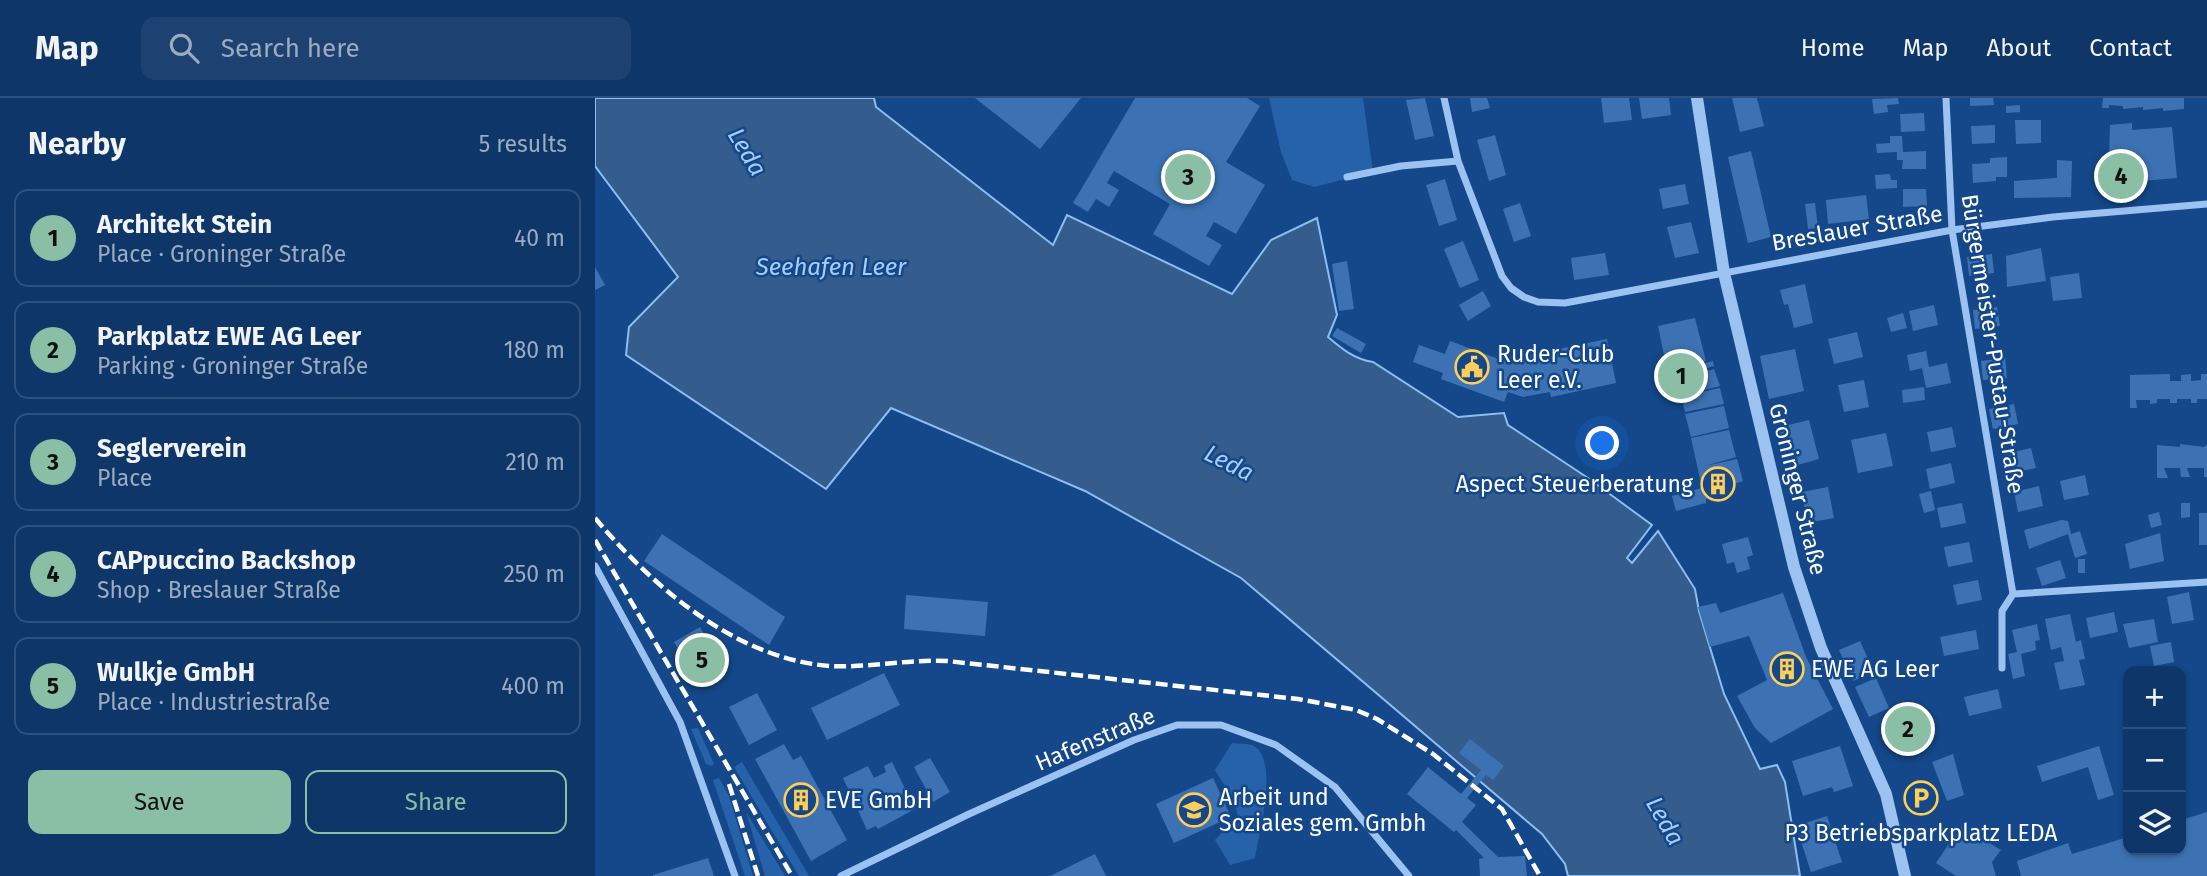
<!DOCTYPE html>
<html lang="en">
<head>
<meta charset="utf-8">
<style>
	body { margin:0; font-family:"Fira Sans",sans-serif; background:#1d4171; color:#f1f3f6 }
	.controls { position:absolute; right:21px; bottom:21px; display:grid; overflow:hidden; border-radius:14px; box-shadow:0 2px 5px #0004 }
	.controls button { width:63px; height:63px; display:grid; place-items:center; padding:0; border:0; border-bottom:2px solid #2f507c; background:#0f3668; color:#f1f3f6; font:35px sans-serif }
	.you { position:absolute; left:1008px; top:346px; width:24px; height:24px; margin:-18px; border:5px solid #fff; border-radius:50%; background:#1a73e8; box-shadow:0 0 0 10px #1a73e833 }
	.badge { display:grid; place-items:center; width:46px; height:46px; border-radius:50%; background:#8abfa5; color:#111; font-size:23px; font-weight:700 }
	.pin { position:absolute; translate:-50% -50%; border:4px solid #fff; box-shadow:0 2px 7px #0006 }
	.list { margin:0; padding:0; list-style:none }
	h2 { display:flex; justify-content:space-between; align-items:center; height:91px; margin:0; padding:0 28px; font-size:30px }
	h2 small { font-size:23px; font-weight:400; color:#9babc0 }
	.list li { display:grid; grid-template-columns:46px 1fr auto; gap:21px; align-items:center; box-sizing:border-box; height:98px; margin:0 14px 14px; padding:0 14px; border:2px solid #2f507c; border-radius:14px }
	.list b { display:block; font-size:26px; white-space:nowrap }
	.list p { margin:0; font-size:23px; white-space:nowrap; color:#9babc0 }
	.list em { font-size:23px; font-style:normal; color:#9babc0 }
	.actions { display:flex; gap:14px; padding:21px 28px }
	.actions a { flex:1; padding:16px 0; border:2px solid #8abfa5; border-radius:14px; text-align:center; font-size:24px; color:#8abfa5 }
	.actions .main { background:#8abfa5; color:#111 }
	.icon { flex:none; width:38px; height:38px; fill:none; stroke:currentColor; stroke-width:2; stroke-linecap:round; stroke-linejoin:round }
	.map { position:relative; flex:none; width:1612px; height:778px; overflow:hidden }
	header { display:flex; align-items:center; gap:42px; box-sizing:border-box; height:98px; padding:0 35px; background:#0f3668; border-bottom:2px solid #2f507c }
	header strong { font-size:33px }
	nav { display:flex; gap:38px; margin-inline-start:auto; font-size:24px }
	.search { width:490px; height:63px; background:#1d4171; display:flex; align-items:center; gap:18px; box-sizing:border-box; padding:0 24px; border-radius:14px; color:#9babc0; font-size:26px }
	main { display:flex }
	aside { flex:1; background:#0f3668 }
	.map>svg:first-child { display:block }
	.green { fill:#2662a9 }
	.water { fill:#345c8c; stroke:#8cbdf3; stroke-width:2 }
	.building { fill:#3c72b3 }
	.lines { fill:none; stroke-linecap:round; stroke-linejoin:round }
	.minor { stroke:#9bc2f0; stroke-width:7 }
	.tertiary { stroke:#9bc2f0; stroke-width:12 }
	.rail { stroke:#fff; stroke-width:4.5; stroke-dasharray:12 5; stroke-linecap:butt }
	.labels { text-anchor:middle; stroke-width:5; stroke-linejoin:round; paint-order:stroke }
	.street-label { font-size:23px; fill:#fff; stroke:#14488a }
	.poi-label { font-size:23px; fill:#fff; stroke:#14488a; text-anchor:start }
	.water-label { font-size:24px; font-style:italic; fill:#a6ccf7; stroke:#14488a }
</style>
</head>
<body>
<header>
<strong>Map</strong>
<div class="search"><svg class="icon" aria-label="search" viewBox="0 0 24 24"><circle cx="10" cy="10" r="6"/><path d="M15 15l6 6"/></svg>Search here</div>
<nav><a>Home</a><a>Map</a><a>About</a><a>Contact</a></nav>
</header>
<main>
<aside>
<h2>Nearby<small>5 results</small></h2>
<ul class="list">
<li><span class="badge">1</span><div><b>Architekt Stein</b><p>Place · Groninger Straße</p></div><em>40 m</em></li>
<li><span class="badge">2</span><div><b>Parkplatz EWE AG Leer</b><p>Parking · Groninger Straße</p></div><em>180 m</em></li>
<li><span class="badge">3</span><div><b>Seglerverein</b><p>Place</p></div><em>210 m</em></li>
<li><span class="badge">4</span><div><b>CAPpuccino Backshop</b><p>Shop · Breslauer Straße</p></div><em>250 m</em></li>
<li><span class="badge">5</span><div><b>Wulkje GmbH</b><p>Place · Industriestraße</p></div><em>400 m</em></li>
</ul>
<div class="actions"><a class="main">Save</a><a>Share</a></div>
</aside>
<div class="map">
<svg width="1612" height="778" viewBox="0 0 1612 778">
	<rect width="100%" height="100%" fill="#14488a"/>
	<path class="green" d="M674,0H768L778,74L719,89L697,82L686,54Z
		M103,630L119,666L117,668L111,666L96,631Z
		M637,645C643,646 654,645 659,648C684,663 664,735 660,760L635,767L620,742L634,726L644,723L639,703L620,672Z
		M147,664L214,778H204L139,669Z
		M124,680L134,698L158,778H150L118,682Z
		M151,714L190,778H170Z"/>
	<path class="water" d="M0,0H279L281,9L458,147L472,117L637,196L676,142L722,120L742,217L733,239C747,251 759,261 778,264L863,319L909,315L913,327L993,380L1057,427L1032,460L1037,465L1063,433L1100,491L1104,513L1129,596L1165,671L1182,667L1190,684L1205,778H973L970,766L947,736L646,480L490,393L296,310L231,391L31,257L34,229L83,179L0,68Z"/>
	<path class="building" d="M380,0H486L445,51Z
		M540,0H652L665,8L631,64L670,87L641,136L619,124L611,138L627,147L614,168L558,136L575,106L519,73L512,85L524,92L514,109L501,101L493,114L478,105Z
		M830,0L839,38L820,42L811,2Z
		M875,0H892L895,10L877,14Z
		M1006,0H1034L1037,22L1009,25Z
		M1044,0H1074L1076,17L1047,21Z
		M1137,0H1162L1169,28L1145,34Z
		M1303,0L1304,6L1292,7L1293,14L1279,16L1277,1Z
		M1375,0H1398L1399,7L1375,8Z
		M1508,0H1589V11L1568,13V10L1548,12V9L1528,11V8L1514,7V10H1507Z
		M1425,7V14L1411,15V8Z
		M1329,15L1330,33L1306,34L1305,16Z
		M1420,22H1446V45L1421,46Z
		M1537,25V32L1577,29L1582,80L1547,83V92L1513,95L1515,27Z
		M1400,27V45L1377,46L1376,28Z
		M900,37L911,77L894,83L882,42Z
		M1295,38H1307L1308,54L1331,53V71H1307L1308,62H1302V54L1282,55L1281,46L1295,45Z
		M1156,53L1176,139L1153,145L1133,59Z
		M1412,59V79H1401V83L1378,85L1377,66L1395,65V60Z
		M1462,62L1477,63L1476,99L1419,100V83L1462,80Z
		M1295,76L1296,82H1302V90L1281,91L1280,77Z
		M850,81L862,122L844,128L831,87Z
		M1090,86L1094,106L1068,111L1064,91Z
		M1308,91H1331L1332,108L1308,109Z
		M1271,97L1274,121L1233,126L1231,102Z
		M925,105L936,138L919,144L908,111Z
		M1220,105L1223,130L1213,131L1210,106Z
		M1096,124L1104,155L1080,160L1072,129Z
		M868,143L884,182L865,190L849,151Z
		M1446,150L1451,183L1412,189L1411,158Z
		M1010,155L1014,177L979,182L976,160Z
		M1397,156L1399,175L1374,178L1372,159Z
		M752,163L759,211L744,213L737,166Z
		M0,169L10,187L0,192Z
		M1484,175L1487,200L1458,203L1455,179Z
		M1210,186L1218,225L1199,230L1193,206L1189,207L1185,192Z
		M888,193L896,208L873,223L864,207Z
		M1339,207L1343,227L1318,233L1314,213Z
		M1402,209L1405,228L1380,231L1378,212Z
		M1308,215L1312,230L1296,234L1292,220Z
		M1100,220L1111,263L1072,272L1063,228Z
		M742,230L771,246L766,255L737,238Z
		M1262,234L1268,259L1239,266L1233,241Z
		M1012,241L1021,285L956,299L955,294L928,299L913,294L909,304L846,281L848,275L818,264L824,247L850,256L855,243L909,263L911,257L920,260Z
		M1200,251L1209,293L1174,301L1165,258Z
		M1331,253L1334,269L1352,265L1356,285L1331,290L1327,270L1315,273L1312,257Z
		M1410,260L1412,280L1388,282L1386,263Z
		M1118,263L1119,268L1098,274L1100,282L1075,289L1071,275Z
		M1119,271L1125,288L1085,298L1083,288L1102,283L1100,276Z
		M1575,276V283H1586V277L1596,276V283L1606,282V276H1612V301H1602V305H1596V301H1582V305H1575V301H1562V305L1555,306V302H1541L1542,310H1535V277Z
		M1269,282L1274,309L1249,314L1243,287Z
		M1329,289L1330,302L1308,305L1307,292Z
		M1125,290L1129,306L1090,314L1086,298Z
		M1419,306L1423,326L1398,331L1394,311Z
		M1129,308L1134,330L1096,339L1090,316Z
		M1214,322L1224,361L1192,370L1181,330Z
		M1357,329L1361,349L1336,354L1332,334Z
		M1134,332L1141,359L1110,368L1142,361L1148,383L1130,389L1131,397L1111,401V405L1081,413L1077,398L1107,390L1096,340Z
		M1291,335L1298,368L1263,375L1256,342Z
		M1585,346L1609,349L1612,346V379H1609V370H1592L1595,379H1586L1585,370H1569L1573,380H1562V347L1585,349Z
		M1436,350L1441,370L1416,375L1411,356Z
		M1356,365L1360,385L1335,391L1331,371Z
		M1490,377L1494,397L1469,402L1465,383Z
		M1444,388L1448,408L1423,414L1419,394Z
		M1233,389L1239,420L1212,425L1207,394Z
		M1336,393L1340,412L1329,415L1324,396Z
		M1367,405L1371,425L1346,430L1342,410Z
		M1586,405H1595V419L1586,420Z
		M1564,414L1567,427L1556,430L1553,417Z
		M1604,415H1612V447H1604Z
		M1467,422L1473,423L1476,436L1485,433L1492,456L1480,460L1473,436L1434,451L1429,432Z
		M1565,435L1569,463L1535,471L1530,446Z
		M67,436L190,519L174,547L49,463Z
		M1153,439L1158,457L1152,459L1155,471L1142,475L1139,464L1132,466L1127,446Z
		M1374,444L1378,464L1353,469L1349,449Z
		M1483,461H1490V475H1483Z
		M1465,462L1471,480L1447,488L1441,470Z
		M1383,482L1387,502L1362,507L1358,487Z
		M1594,494L1599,522L1577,526L1572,499Z
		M1188,495L1211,559L1238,611L1176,645L1160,630L1142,598L1172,582L1154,538L1115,549L1103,509L1121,505L1125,515Z
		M311,497L393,504L390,538L309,531Z
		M1519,514L1523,534L1495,540L1491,520Z
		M1475,516L1481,544L1486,542L1490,561L1484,562L1490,587L1465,592L1459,565L1469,563L1466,549L1456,552L1450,521Z
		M1559,521L1563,544L1534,550L1528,526Z
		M1442,526L1445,542L1440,543L1441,552L1426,556L1430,578L1418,581L1413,556L1422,554L1417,532Z
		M105,529L129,570L103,585L79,544Z
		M1381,532L1384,551L1349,558L1345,539Z
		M1265,543L1279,574L1258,583L1244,552Z
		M1576,544L1579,564L1559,568L1555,548Z
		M289,575L305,607L232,642L216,610Z
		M1281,580L1294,610L1274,619L1260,589Z
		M1403,591L1407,610L1374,618L1369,599Z
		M162,595L182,632L154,647L134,609Z
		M875,641L909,668L898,682L891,677L872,700L881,707L867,724L903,759L930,758L932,778H885L884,761L889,760L861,732L859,734L812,696L833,669L866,696L886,672L864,655Z
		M189,646L198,662L206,658L252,742L216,763L160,661Z
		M1245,648L1258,688L1239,694L1237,689L1208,698L1197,663Z
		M1504,648L1519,697L1503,702L1493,669L1447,684L1442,668Z
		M1358,656L1369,697L1352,703L1337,664Z
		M335,660L355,694L338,704L319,669Z
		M297,664L320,711L283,731L281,728L272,732L248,680L273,668L279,680L291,674L289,668Z
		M618,680L636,719L579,745L561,706Z
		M1612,714V778H1426L1422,763L1473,745L1477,756L1533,739V752H1586V722Z
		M1232,718L1247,764L1216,774L1201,728Z
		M1366,728L1406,752L1397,764L1401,778H1361L1341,765Z
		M500,756L511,778H455Z
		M113,760L119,778H58V777Z"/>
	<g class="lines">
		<path class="minor" d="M849,0L863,63L907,178L916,190L929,199L943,204L970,205L1357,132L1458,119L1612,106
			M1351,0L1357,132L1418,496L1612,484
			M752,79L806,68L863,63
			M0,468L85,624L140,778
			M1407,570V513L1418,496
			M246,778L374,716L539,642L582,627H626L681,647L740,689L814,778"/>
		<path class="tertiary" d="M1102,0L1129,175L1199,469L1226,550L1291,696L1310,778"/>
		<path class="rail" d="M0,420C58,489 141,561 235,568C274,570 313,561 352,563L703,601L761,612L782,621L838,656L907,711L945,778
			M0,442L197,778
			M134,686L163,778"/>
	</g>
	<defs>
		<symbol id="civic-ring" viewBox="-11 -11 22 22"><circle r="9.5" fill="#14488a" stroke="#ffce59" stroke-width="1.5"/><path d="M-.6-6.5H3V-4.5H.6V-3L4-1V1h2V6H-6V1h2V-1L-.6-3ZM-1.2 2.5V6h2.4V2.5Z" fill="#ffce59"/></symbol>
		<symbol id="building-ring" viewBox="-11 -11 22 22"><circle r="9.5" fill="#14488a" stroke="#ffce59" stroke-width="1.5"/><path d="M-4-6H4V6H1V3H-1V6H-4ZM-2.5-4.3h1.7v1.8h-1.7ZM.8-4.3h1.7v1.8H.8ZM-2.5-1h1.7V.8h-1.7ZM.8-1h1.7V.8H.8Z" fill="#ffce59"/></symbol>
		<symbol id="parking-ring" viewBox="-11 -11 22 22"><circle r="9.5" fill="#14488a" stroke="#ffce59" stroke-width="1.5"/><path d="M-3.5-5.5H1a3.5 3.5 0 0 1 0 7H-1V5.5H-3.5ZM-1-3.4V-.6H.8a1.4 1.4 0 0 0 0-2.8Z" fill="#ffce59"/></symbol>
		<symbol id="school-ring" viewBox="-11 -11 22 22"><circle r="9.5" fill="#14488a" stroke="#ffce59" stroke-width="1.5"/><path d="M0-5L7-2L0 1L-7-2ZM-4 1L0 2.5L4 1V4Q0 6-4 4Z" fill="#ffce59"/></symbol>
	</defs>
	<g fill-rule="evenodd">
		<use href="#civic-ring" x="858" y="250" width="38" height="38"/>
		<use href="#building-ring" x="1104" y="367" width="38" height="38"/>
		<use href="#building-ring" x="1173" y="552" width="38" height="38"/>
		<use href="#parking-ring" x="1307" y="681" width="38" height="38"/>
		<use href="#building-ring" x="187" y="683" width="38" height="38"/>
		<use href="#school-ring" x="580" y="693" width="38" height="38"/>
	</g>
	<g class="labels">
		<g class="street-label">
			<text transform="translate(1262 130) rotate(-10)" y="8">Breslauer Straße</text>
			<text transform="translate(1398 246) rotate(81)" y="8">Bürgermeister-Pustau-Straße</text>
			<text transform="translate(1203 391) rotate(76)" y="8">Groninger Straße</text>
			<text transform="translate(500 641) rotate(-23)" y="8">Hafenstraße</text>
		</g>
		<g class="poi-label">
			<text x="902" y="264">Ruder-Club<tspan x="902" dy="26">Leer e.V.</tspan></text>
			<text x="1098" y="394" text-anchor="end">Aspect Steuerberatung</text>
			<text x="1216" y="579">EWE AG Leer</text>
			<text x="624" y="707">Arbeit und<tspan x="624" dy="26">Soziales gem. Gmbh</tspan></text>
			<text x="230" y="710">EVE GmbH</text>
			<text x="1326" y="743" text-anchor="middle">P3 Betriebsparkplatz LEDA</text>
		</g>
		<g class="water-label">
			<text transform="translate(152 54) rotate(59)" y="8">Leda</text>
			<text x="236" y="177">Seehafen Leer</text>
			<text transform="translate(634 365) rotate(27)" y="8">Leda</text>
			<text transform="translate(1070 723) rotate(60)" y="8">Leda</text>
		</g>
	</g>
</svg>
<div class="controls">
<button>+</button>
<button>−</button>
<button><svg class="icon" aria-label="layers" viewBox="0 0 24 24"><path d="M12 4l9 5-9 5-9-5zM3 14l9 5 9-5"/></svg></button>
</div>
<div class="you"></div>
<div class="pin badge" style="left:1086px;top:278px">1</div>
<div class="pin badge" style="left:1313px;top:631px">2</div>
<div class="pin badge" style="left:593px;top:79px">3</div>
<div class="pin badge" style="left:1526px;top:78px">4</div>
<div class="pin badge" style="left:107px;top:562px">5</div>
</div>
</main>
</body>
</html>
